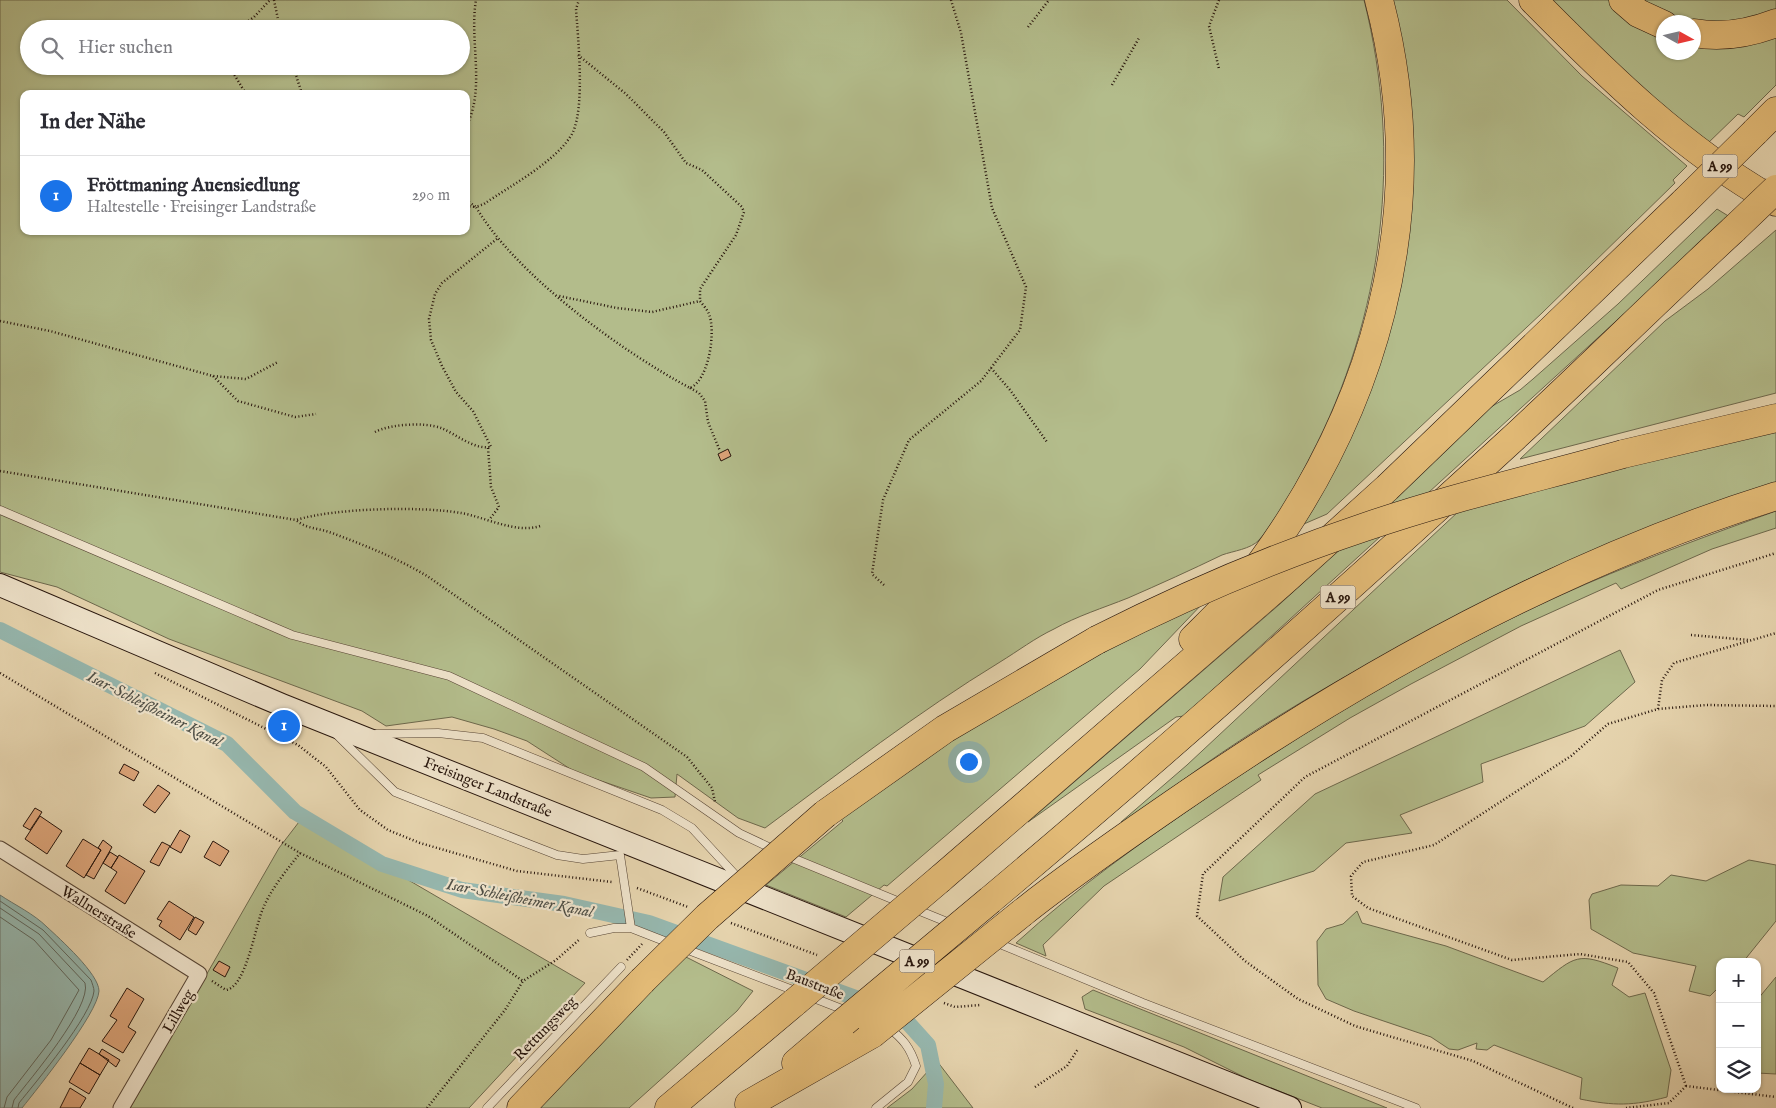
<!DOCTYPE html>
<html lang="de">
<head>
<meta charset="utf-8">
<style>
	body { margin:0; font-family:"IM FELL English",serif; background:#f2f2f3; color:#2b2b33 }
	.controls { position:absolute; right:15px; bottom:15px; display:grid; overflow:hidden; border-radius:10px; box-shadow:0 1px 4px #0004 }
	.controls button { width:45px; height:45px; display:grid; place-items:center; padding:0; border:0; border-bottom:1px solid #e1e1e2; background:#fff; color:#2b2b33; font:25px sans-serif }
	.compass { position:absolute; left:1656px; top:15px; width:45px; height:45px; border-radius:50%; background:#fff; box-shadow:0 1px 4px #0004; rotate:98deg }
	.you { position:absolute; left:968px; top:761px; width:18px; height:18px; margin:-12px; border:4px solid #fff; border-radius:50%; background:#1a73e8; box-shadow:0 0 0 8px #1a73e833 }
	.badge { display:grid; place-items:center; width:32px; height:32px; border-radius:50%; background:#1a73e8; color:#fff; font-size:16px; font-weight:700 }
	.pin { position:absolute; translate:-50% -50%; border:2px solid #fff; box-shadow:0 1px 5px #0006 }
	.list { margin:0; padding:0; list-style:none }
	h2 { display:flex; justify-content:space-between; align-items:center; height:65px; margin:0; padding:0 20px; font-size:21px }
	h2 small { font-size:16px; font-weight:400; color:#7c7c81 }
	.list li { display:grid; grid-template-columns:32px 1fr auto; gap:15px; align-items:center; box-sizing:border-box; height:80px; padding:0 20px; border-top:1px solid #e1e1e2 }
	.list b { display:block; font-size:19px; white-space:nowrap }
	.list p { margin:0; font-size:16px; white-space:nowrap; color:#7c7c81 }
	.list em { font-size:16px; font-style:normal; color:#7c7c81 }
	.icon { flex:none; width:28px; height:28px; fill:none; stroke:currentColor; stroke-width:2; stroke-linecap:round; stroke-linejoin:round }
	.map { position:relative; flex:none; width:1776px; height:1108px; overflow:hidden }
	.search { position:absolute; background:#fff; box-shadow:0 1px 4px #0004; left:20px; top:20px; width:450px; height:55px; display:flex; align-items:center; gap:12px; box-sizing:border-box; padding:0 18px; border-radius:28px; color:#7c7c81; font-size:19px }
	.panel { position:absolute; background:#fff; box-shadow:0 1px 4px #0004; left:20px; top:90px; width:450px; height:145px; border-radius:10px }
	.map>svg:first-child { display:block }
	.green { fill:#b3bc8b; stroke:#6d684c; fill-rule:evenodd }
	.water { fill:#96b7ae; stroke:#6a766d }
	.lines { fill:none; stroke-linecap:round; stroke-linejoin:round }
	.shore { stroke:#5e665d; stroke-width:1 }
	.canal { stroke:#96b7ae; stroke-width:16 }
	.building { fill:#dca479; stroke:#27150c }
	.lane-casing { stroke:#564434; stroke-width:9 }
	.street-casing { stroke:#564434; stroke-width:17 }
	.secondary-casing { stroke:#27150c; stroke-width:24 }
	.highway-casing { stroke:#27150c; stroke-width:29 }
	.path { stroke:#27150c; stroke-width:2.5; stroke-dasharray:1 2.5; stroke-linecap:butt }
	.lane { stroke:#eee2ca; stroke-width:8 }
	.street { stroke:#eee2ca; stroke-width:15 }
	.secondary { stroke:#eee2ca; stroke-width:22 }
	.highway { stroke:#e2ba76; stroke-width:28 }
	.highway-bridge-casing { stroke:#27150c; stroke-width:29; stroke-linecap:butt }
	.highway-bridge { stroke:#e2ba76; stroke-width:28 }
	.labels { text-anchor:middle; stroke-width:4.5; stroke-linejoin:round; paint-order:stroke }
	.shield { fill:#eee2ca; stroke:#635245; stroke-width:1 }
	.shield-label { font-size:14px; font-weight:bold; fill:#27150c }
	.street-label { font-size:15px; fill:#27150c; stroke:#eee2ca }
	.water-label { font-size:16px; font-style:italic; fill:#4e4e45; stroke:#eee2ca }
</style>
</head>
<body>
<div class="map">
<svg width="1776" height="1108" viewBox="0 0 1776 1108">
	<rect width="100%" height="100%" fill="#e5d3ad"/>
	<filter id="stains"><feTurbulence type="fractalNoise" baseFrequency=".004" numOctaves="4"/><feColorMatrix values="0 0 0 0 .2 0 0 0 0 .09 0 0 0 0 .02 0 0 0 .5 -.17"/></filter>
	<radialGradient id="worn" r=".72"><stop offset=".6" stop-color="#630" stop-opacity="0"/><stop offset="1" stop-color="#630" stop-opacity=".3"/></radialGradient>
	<path class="green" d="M0,0H1364C1403,155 1384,316 1310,457C1298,481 1276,521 1259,540C1251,549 1233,551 1222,555C1191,570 1160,584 1128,598C1103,608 1077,616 1054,629C1035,638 1018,651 1000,662C918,712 842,771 765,828L738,818L677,774L675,797L651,798L575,772L527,741L494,729L452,717L386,726L362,711L169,639L57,587L0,572ZM29,29H461V66H29ZM24,94H466V231H24Z
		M1385,0H1507L1582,76L1687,166L1673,180L1675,183L1542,313L1327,514L1290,530L1391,299Z
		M1546,0H1609L1663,35L1664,52H1694V42L1776,33V85L1744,117L1738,114L1706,145Z
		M1639,0H1776V10C1765,14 1754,19 1743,21C1706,28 1671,18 1639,0Z
		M1717,209L1730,217L1184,716L1176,717L1028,822L1280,604L1489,408L1520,390L1533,379L1618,304Z
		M1776,230V393L1520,459L1665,321L1708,289Z
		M1776,425V484C1700,511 1624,538 1550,569C1516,584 1482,604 1449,621C1340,677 1218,746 1125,826L1121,822L1187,765L1459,511Z
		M1776,511V528L1712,549L1621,589L1616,583L1521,626L1411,684L1350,718L1258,775L1261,780L1104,886L1043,945L1046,956L1016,943C1075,889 1143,841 1209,796C1329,715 1453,642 1586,584C1649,557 1712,534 1776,511Z
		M1205,601L1140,669L887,886L884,885L846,917L766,885L843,821L838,816L1025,690Z
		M1620,650L1635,682L1585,726L1481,764L1483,782L1400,815L1412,833L1346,843L1314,871L1219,901L1223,877L1315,794Z
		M302,818L585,983L469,1108H130L279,848Z
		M1749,860L1776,865V921L1743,962H1720V986L1710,996L1689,991L1696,966L1633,953L1591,929L1589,900L1592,894L1621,885L1658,886L1671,875L1706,881Z
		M1357,911L1362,923L1446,946L1543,982C1575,956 1578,952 1618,968L1612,985L1629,997L1645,993L1671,1070L1667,1097C1633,1106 1614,1106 1580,1099L1582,1078L1494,1045L1487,1050L1476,1049L1477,1043L1458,1050L1449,1049L1431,1037L1354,1011L1326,999L1318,985L1317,941L1326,929L1343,924Z
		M686,957L753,991L737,1011L629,1108H532Z
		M1776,977V1074L1757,1073V1000Z
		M1093,990L1387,1108H1322L1248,1079L1184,1047L1085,1009L1082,997Z
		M937,1061L973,1108H887L912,1089Z"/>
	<path class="water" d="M0,895C15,905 34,914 47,927C60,939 99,974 99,991C98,1013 38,1088 22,1108H0Z"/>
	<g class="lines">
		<path class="shore" d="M0,901L43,930L91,980C92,983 94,988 94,991C92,1015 36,1082 19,1103L18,1108
			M0,908L39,934L85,983C92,1007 30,1079 14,1100L12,1108
			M0,917L34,940L79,990L51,1040L7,1097L4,1108"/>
		<path class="canal" d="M0,630L227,744L295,812L382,864L462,890L564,904L649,923L900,1014L928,1045L936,1084L934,1108"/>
	</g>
	<path class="building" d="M728,449L731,456L721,461L718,454Z
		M124,764L139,772L134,781L119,773Z
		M158,785L170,793L155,813L143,805Z
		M35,808L42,812L30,830L23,826Z
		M40,816L62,831L47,854L25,839Z
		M180,830L190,836L181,853L170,847Z
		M83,839L101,850L84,878L66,866Z
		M103,840L112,847L94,879L86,875L101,850L98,848Z
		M213,841L229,851L220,866L204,857Z
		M162,842L170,846L159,866L150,862Z
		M110,852L118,857L111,868L103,863Z
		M119,855L145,871L125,904L105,891L117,872L111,868Z
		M169,901L194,917L180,940L159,926L162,921L157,919Z
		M195,917L204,922L196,935L188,930Z
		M219,961L230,967L225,977L213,970Z
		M127,988L144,999L128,1027L136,1032L123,1053L102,1041L117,1020L110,1016Z
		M89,1048L109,1060L100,1075L80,1063Z
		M102,1049L120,1060L116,1067L99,1054Z
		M80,1063L100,1075L89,1094L69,1082Z
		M70,1088L86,1098L80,1108H60Z"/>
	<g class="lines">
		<defs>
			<path id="lane" d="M0,510L292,635L449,676L644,767L739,833L775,850
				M376,734L438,733L483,738L662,810L692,828L740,880
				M337,735L395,792L557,855L583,859L620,855
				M620,855L631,928L672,944
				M785,855L902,903
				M915,909L952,924
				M590,933L614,928H631
				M995,942L1143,1003L1416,1108
				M683,948L798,992
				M811,997L847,1011
				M487,1108L621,967
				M876,1108L908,1082L916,1066C910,1047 903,1039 888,1027"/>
			<path id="street" d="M0,849L199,974L121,1108"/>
			<path id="secondary" d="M0,585L282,705L1290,1108"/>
			<path id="highway" d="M1533,0C1607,75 1683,150 1776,202
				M1623,0L1638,13L1664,25
				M1694,33C1721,38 1750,33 1776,23
				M1755,132L1776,111
				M1623,454L1776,418
				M1193,639C1209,623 1226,607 1240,590C1375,420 1435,214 1379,0
				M825,814L945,729L1097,640
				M940,879L1284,581L1387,488L1685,201
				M990,900C1166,752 1338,599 1507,444C1584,373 1657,300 1734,229
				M1022,913C1072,873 1125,837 1177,801C1361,674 1562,563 1776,496
				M796,1063L844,1022
				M749,1104L872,1034
				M521,1108L642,981
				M669,1108L795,1002"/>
		</defs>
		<use href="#lane" class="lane-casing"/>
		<use href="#street" class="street-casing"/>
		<use href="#secondary" class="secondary-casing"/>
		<use href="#highway" class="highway-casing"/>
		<path class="path" d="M274,0L280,29
			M1219,0L1209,26L1219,69
			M1028,27L1049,0
			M237,29L254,17L270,0
			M578,55L626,94L664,132L686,163L702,170L742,207L744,212L736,235L700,289V301
			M229,66L246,94
			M293,66L302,94
			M1112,85L1139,38
			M466,127C486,89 469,41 476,0
			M466,200L476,207L484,204C510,186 559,160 573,132C585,105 578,39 576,9L579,0
			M466,206L476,207C515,274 621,351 690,388C709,380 716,332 709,314C707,309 703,305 700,301L652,312L617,308L559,296
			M0,321L50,331L213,376L246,379L278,362
			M991,368L1010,390L1047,442
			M213,376L238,401L295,417L316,414
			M690,388L699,393L705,401L708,422L720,451
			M375,432C390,424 425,422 441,428C456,434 474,450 491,447L473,411L456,392L442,366L431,340L429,319L435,294L442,283L498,238
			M488,448L491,487L499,507L489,520
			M0,471L296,520
			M540,526C516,534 485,517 461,513C421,506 335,508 296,520C306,529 319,528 332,533C364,545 397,558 427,576L687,757L712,788L715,802
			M884,585L872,574L883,500L909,440L981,381L1020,330L1026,287L992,208L961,33L951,0
			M1691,635L1749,640
			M0,673L300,853L428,916L523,981
			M155,673L298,745L326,767L360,810L388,830L420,843L517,871L612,882
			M1658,709L1662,680L1674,663L1776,633
			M637,888L688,907
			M731,923L817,955
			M627,960L642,944
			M212,981L226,990C246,987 255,928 262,911C270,890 286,871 300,853
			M944,1003L955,1007L980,1005
			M1686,1086L1654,993L1628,962L1580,954L1512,960L1368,908L1352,896L1351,876L1363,862L1434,845L1571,756L1608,724L1658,709L1706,705L1776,706
			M1686,1086L1776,1097
			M1035,1087L1067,1066L1078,1049
			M427,1108L505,1010L523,981L556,960L580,939
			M1573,1108L1473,1061L1355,1026L1298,999L1245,961L1197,916L1203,874L1305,777L1658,590L1776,553
			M1626,1108L1669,1103L1686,1086"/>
		<use href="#lane" class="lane"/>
		<use href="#street" class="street"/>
		<use href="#secondary" class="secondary"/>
		<use href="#highway" class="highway"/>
		<defs>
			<path id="highway-bridge" d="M1685,201L1755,132
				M1734,229L1776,189
				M1097,640C1184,596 1272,558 1365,527C1449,498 1537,478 1623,454
				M642,981L707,917L825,814
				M795,1002L940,879
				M844,1022L990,900
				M872,1034L1022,913"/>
		</defs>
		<use href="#highway-bridge" class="highway-bridge-casing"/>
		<use href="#highway-bridge" class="highway-bridge"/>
	</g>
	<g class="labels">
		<g class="shield">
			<rect x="1702.5" y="154.5" width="35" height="23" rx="4"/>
			<rect x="1320.5" y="585.5" width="35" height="23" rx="4"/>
			<rect x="899.5" y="949.5" width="35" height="23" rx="4"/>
		</g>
		<g class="shield-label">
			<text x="1720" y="171">A 99</text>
			<text x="1338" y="602">A 99</text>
			<text x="917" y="966">A 99</text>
		</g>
		<g class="street-label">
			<text transform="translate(488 787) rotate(22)" y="5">Freisinger Landstraße</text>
			<text transform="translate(99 912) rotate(32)" y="5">Wallnerstraße</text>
			<text transform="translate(815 984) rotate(21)" y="5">Baustraße</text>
			<text transform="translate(178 1011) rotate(-60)" y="5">Lillweg</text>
			<text transform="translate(545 1028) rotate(-46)" y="5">Rettungsweg</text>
		</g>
		<g class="water-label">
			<text transform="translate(155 708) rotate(27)" y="6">Isar-Schleißheimer Kanal</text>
			<text transform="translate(520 897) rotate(11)" y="6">Isar-Schleißheimer Kanal</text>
		</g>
	</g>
	<rect width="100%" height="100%" filter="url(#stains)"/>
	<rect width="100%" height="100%" fill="url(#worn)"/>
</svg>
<div class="controls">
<button>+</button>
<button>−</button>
<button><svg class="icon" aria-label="layers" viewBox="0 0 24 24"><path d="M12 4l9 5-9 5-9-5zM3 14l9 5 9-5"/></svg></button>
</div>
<svg class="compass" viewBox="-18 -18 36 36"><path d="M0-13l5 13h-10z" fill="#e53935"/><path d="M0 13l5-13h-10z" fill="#7c7c81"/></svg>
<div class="you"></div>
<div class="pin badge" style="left:284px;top:726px">1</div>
<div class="search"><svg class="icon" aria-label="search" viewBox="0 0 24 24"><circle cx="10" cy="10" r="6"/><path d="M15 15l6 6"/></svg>Hier suchen</div>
<section class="panel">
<h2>In der Nähe<small></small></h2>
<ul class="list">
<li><span class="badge">1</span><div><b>Fröttmaning Auensiedlung</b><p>Haltestelle · Freisinger Landstraße</p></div><em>290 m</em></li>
</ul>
</section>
</div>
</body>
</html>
